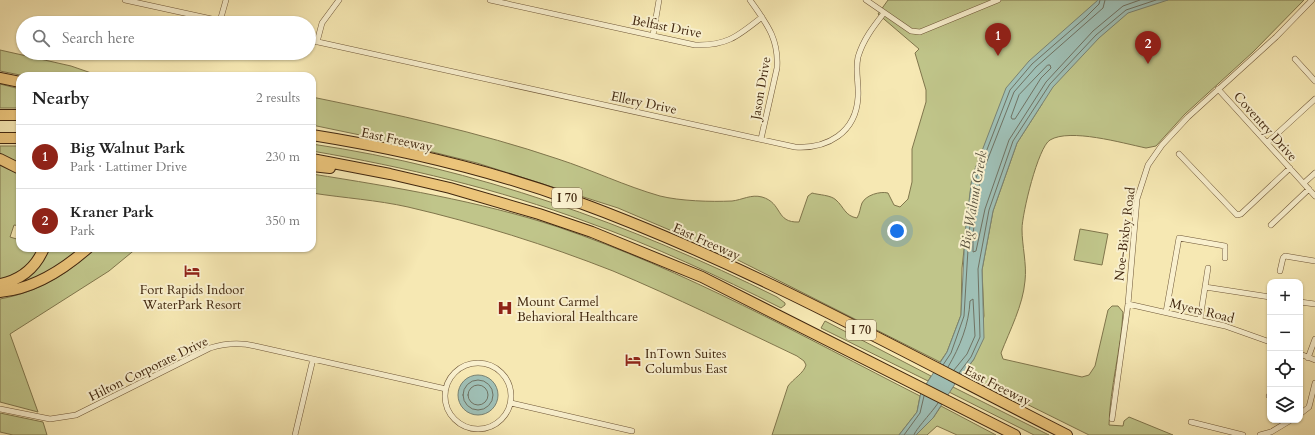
<!DOCTYPE html>
<html lang="en">
<head>
<meta charset="utf-8">
<style>
	body { margin:0; font-family:Cardo,serif; background:#f2f2f2; color:#222 }
	.controls { position:absolute; right:12px; bottom:12px; display:grid; overflow:hidden; border-radius:8px; box-shadow:0 1px 3px #0004 }
	.controls button { width:36px; height:36px; display:grid; place-items:center; padding:0; border:0; border-bottom:1px solid #e0e0e0; background:#fff; color:#222; font:20px sans-serif }
	.you { position:absolute; left:897px; top:231px; width:14px; height:14px; margin:-10px; border:3px solid #fff; border-radius:50%; background:#1a73e8; box-shadow:0 0 0 6px #1a73e833 }
	.badge { display:grid; place-items:center; width:26px; height:26px; border-radius:50%; background:#8f2418; color:#fff; font-size:13px; font-weight:700 }
	.pin { position:absolute; translate:-50% -33px; filter:drop-shadow(0 1px 2px #0008) }
	.pin::after { content:''; position:absolute; top:21px; width:14px; height:12px; background:inherit; clip-path:polygon(0 0,100% 0,50% 100%) }
	.list { margin:0; padding:0; list-style:none }
	h2 { display:flex; justify-content:space-between; align-items:center; height:52px; margin:0; padding:0 16px; font-size:17px }
	h2 small { font-size:13px; font-weight:400; color:#767676 }
	.list li { display:grid; grid-template-columns:26px 1fr auto; gap:12px; align-items:center; box-sizing:border-box; height:64px; padding:0 16px; border-top:1px solid #e0e0e0 }
	.list b { display:block; font-size:15px; white-space:nowrap }
	.list p { margin:0; font-size:13px; white-space:nowrap; color:#767676 }
	.list em { font-size:13px; font-style:normal; color:#767676 }
	.icon { flex:none; width:22px; height:22px; fill:none; stroke:currentColor; stroke-width:2; stroke-linecap:round; stroke-linejoin:round }
	.map { position:relative; flex:none; width:1315px; height:435px; overflow:hidden }
	.search { position:absolute; background:#fff; box-shadow:0 1px 3px #0004; left:16px; top:16px; width:300px; height:44px; display:flex; align-items:center; gap:10px; box-sizing:border-box; padding:0 14px; border-radius:22px; color:#767676; font-size:15px }
	.panel { position:absolute; background:#fff; box-shadow:0 1px 3px #0004; left:16px; top:72px; width:300px; height:180px; border-radius:12px }
	.map>svg:first-child { display:block }
	.green { fill:#c0c58a; stroke:#80764c }
	.water { fill:#9fbfb5; stroke:#798272 }
	.lines { fill:none; stroke-linecap:round; stroke-linejoin:round }
	.shore { stroke:#707262; stroke-width:1 }
	.street-casing { stroke:#6e5637; stroke-width:6 }
	.highway-casing { stroke:#40260e; stroke-width:12 }
	.street { stroke:#f9f0ce; stroke-width:5 }
	.highway { stroke:#ebc47a; stroke-width:10 }
	.labels { text-anchor:middle; stroke-width:4; stroke-linejoin:round; paint-order:stroke }
	.shield { fill:#f9f0ce; stroke:#786348; stroke-width:1 }
	.shield-label { font-size:12px; font-weight:bold; fill:#40260e }
	.street-label { font-size:13px; fill:#40260e; stroke:#f9f0ce }
	.poi-label { font-size:13px; fill:#40260e; stroke:#f9f0ce; text-anchor:start }
	.water-label { font-size:14px; font-style:italic; fill:#5c5440; stroke:#f9f0ce }
</style>
</head>
<body>
<div class="map">
<svg width="1315" height="435" viewBox="0 0 1315 435">
	<rect width="100%" height="100%" fill="#f6e8b3"/>
	<filter id="stains"><feTurbulence type="fractalNoise" baseFrequency=".005" numOctaves="4"/><feColorMatrix values="0 0 0 0 .2 0 0 0 0 .09 0 0 0 0 .02 0 0 0 .5 -.17"/></filter>
	<radialGradient id="worn" r=".72"><stop offset=".6" stop-color="#630" stop-opacity="0"/><stop offset="1" stop-color="#630" stop-opacity=".3"/></radialGradient>
	<path class="green" d="M888,0H1304L1253,52L1185,114L1156,146L1146,148C1122,143 1070,128 1050,140C1038,147 1022,214 1022,229C1022,246 1027,264 1025,281C1023,305 1010,330 1001,353L1003,359L1082,377L1089,375L1095,366L1108,310L1112,306H1118L1123,312C1121,350 1110,387 1109,425L1123,426L1124,421L1129,417L1173,435H1089L964,373L974,359L984,316L982,270L993,211L1017,143L1042,104L986,142L972,177L962,268L961,315L947,352L940,362L726,254L618,208L477,163L384,140L312,125V97C395,114 478,132 558,159C592,170 625,186 660,196C680,201 711,202 732,201C742,200 751,194 762,197C783,203 775,223 799,222L808,196L812,193C819,195 831,195 836,200C844,207 845,216 857,218C860,213 860,208 862,203C866,195 880,191 888,193L894,205L900,207L908,199L912,182V149L926,102V90L915,53L919,49L878,14Z
		M0,50L71,66L100,76H25L0,71Z
		M0,84L20,89V108H0Z
		M312,144C475,168 630,224 777,297L785,303V305L781,308C718,276 654,246 587,222C498,189 405,167 312,151Z
		M0,146H20V166L0,156Z
		M0,163L20,174V226L14,225L10,237L20,240V248H40C28,267 20,272 0,280Z
		M312,174C394,187 479,201 558,227C685,270 802,336 920,396L917,412L899,435H772L788,386C793,379 804,373 806,365L804,361L797,356C736,327 675,297 613,271C547,245 477,223 408,207C377,200 344,198 312,193Z
		M1080,229L1108,234L1102,265L1074,260Z
		M47,248H84C62,264 36,287 7,285Z
		M95,248H137L109,271L10,334L38,412L0,402V299C38,292 68,274 95,248Z
		M825,321L931,376L928,381L821,328Z
		M953,387L1049,435H1034L949,392Z
		M941,406L996,435H957L937,426L927,435H916L933,418Z
		M0,413L43,422L47,435H13L0,432Z"/>
	<path class="water" d="M1098,0H1168L1128,13L1099,38L1053,87L1017,143L993,211L982,270L984,338L974,359L955,384L933,418L916,435H899L917,412L921,392L947,352L961,315L965,233L972,177L1006,88L1029,61Z
		M458 395a20 20 0 1 1 40 0a20 20 0 1 1-40 0Z"/>
	<g class="lines">
		<path class="shore" d="M1105,0L1103,8L1036,67L1014,92L980,179L973,234V252L976,251L985,209L1009,140L1046,82L1093,31L1123,6L1140,0
			M1048,65H1050L1051,68L1041,78L1015,119H1012L1011,117L1019,95Z
			M943,365L951,353L964,316L969,233L976,178L1010,90L1032,64L1085,18L1099,4L1100,0
			M948,367C960,347 969,324 970,301L973,299L975,336L967,354L954,370
			M959,373L971,357L980,337L978,269L989,210L1013,141L1050,84L1096,35L1126,10L1156,0
			M463 395a15 15 0 1 1 30 0a15 15 0 1 1-30 0Z
			M468 395a10 10 0 1 1 20 0a10 10 0 1 1-20 0Z
			M904,435L920,413L924,396
			M914,435C914,431 934,410 938,403"/>
		<defs>
			<path id="street" d="M125,0L230,23
				M490,0L695,45C727,46 738,36 762,17
				M750,0C766,23 779,38 777,68L761,139
				M866,0L911,31L920,32L998,0
				M220,21L226,0
				M653,35L659,0
				M309,40L795,147C827,149 856,133 858,97C859,83 855,71 858,57C863,40 873,27 884,13
				M317,42L322,23L339,0
				M1295,59L1315,81
				M1218,89L1315,196
				M1267,143L1315,99
				M1179,154L1237,215L1241,214L1290,168
				M1304,183L1315,173
				M1271,225L1309,189
				M1280,271L1283,258L1285,256L1315,261
				M1205,287L1270,297
				M1300,302L1315,304
				M1128,304L1225,326L1270,342
				M1166,312L1179,238L1225,246V258
				M1200,319L1208,268
				M1300,354L1315,360
				M1308,358L1315,339
				M445 396a33 33 0 1 1 66 0a33 33 0 1 1-66 0Z
				M1269,396L1270,394
				M511,403L632,431
				M0,409L50,419L76,415L210,348C226,343 239,342 255,346L446,389
				M1300,414L1309,407L1315,383
				M1112,419L1128,304L1137,199L1148,165L1162,145L1188,117L1276,37L1312,0
				M1191,422L1243,435
				M295,435L313,359
				M1260,435L1271,432L1291,420"/>
			<path id="highway" d="M0,78L20,82
				M0,115H20
				M312,135C400,149 490,170 575,201C745,263 905,353 1067,435
				M0,138H20
				M0,159L20,169
				M312,159L390,174L450,188L539,214L592,232L702,277L1015,435
				M312,166L330,168
				M0,284C21,280 36,267 44,248
				M0,292C34,289 63,270 88,248"/>
		</defs>
		<use href="#street" class="street-casing"/>
		<use href="#highway" class="highway-casing"/>
		<use href="#street" class="street"/>
		<use href="#highway" class="highway"/>
	</g>
	<defs>
		<symbol id="hotel-bare" viewBox="-9 -9 18 18"><path d="M-6-4.5h1.5V1H6V5H4.5V3h-9V5H-6ZM-4 0a1.8 1.8 0 1 1 3.6 0ZM.5 0V-2.5h3Q6-2.5 6 0Z" fill="#8f2418" stroke="#f9f0ce" stroke-width="2.5" paint-order="stroke"/></symbol>
		<symbol id="hospital-bare" viewBox="-9 -9 18 18"><path d="M-5-5h3v3.5h4V-5h3V5h-3V1.5h-4V5h-3Z" fill="#8f2418" stroke="#f9f0ce" stroke-width="2.5" paint-order="stroke"/></symbol>
	</defs>
	<g fill-rule="evenodd">
		<use href="#hotel-bare" x="181" y="260" width="22" height="22"/>
		<use href="#hospital-bare" x="494" y="297" width="22" height="22"/>
		<use href="#hotel-bare" x="622" y="349" width="22" height="22"/>
	</g>
	<g class="labels">
		<g class="shield">
			<rect x="552" y="188" width="30" height="20" rx="3"/>
			<rect x="846" y="320" width="30" height="20" rx="3"/>
		</g>
		<g class="shield-label">
			<text x="567" y="202">I 70</text>
			<text x="861" y="334">I 70</text>
		</g>
		<g class="street-label">
			<text transform="translate(667 26) rotate(11)" y="5">Belfast Drive</text>
			<text transform="translate(760 88) rotate(-80)" y="5">Jason Drive</text>
			<text transform="translate(644 102) rotate(12)" y="5">Ellery Drive</text>
			<text transform="translate(1266 126) rotate(48)" y="5">Coventry Drive</text>
			<text transform="translate(397 139) rotate(12)" y="5">East Freeway</text>
			<text transform="translate(1124 234) rotate(-83)" y="5">Noe-Bixby Road</text>
			<text transform="translate(707 241) rotate(24)" y="5">East Freeway</text>
			<text transform="translate(1202 310) rotate(14)" y="5">Myers Road</text>
			<text transform="translate(148 368) rotate(-26)" y="5">Hilton Corporate Drive</text>
			<text transform="translate(998 385) rotate(27)" y="5">East Freeway</text>
		</g>
		<g class="poi-label">
			<text x="192" y="294" text-anchor="middle">Fort Rapids Indoor<tspan x="192" dy="15">WaterPark Resort</tspan></text>
			<text x="517" y="306">Mount Carmel<tspan x="517" dy="15">Behavioral Healthcare</tspan></text>
			<text x="645" y="358">InTown Suites<tspan x="645" dy="15">Columbus East</tspan></text>
		</g>
		<g class="water-label">
			<text transform="translate(973 200) rotate(-80)" y="5">Big Walnut Creek</text>
		</g>
	</g>
	<rect width="100%" height="100%" filter="url(#stains)"/>
	<rect width="100%" height="100%" fill="url(#worn)"/>
</svg>
<div class="controls">
<button>+</button>
<button>−</button>
<button><svg class="icon" aria-label="locate" viewBox="0 0 24 24"><circle cx="12" cy="12" r="6"/><path d="M12 2v4M12 18v4M2 12h4M18 12h4"/></svg></button>
<button><svg class="icon" aria-label="layers" viewBox="0 0 24 24"><path d="M12 4l9 5-9 5-9-5zM3 14l9 5 9-5"/></svg></button>
</div>
<div class="you"></div>
<div class="pin badge" style="left:998px;top:56px">1</div>
<div class="pin badge" style="left:1148px;top:64px">2</div>
<div class="search"><svg class="icon" aria-label="search" viewBox="0 0 24 24"><circle cx="10" cy="10" r="6"/><path d="M15 15l6 6"/></svg>Search here</div>
<section class="panel">
<h2>Nearby<small>2 results</small></h2>
<ul class="list">
<li><span class="badge">1</span><div><b>Big Walnut Park</b><p>Park · Lattimer Drive</p></div><em>230 m</em></li>
<li><span class="badge">2</span><div><b>Kraner Park</b><p>Park</p></div><em>350 m</em></li>
</ul>
</section>
</div>
</body>
</html>
